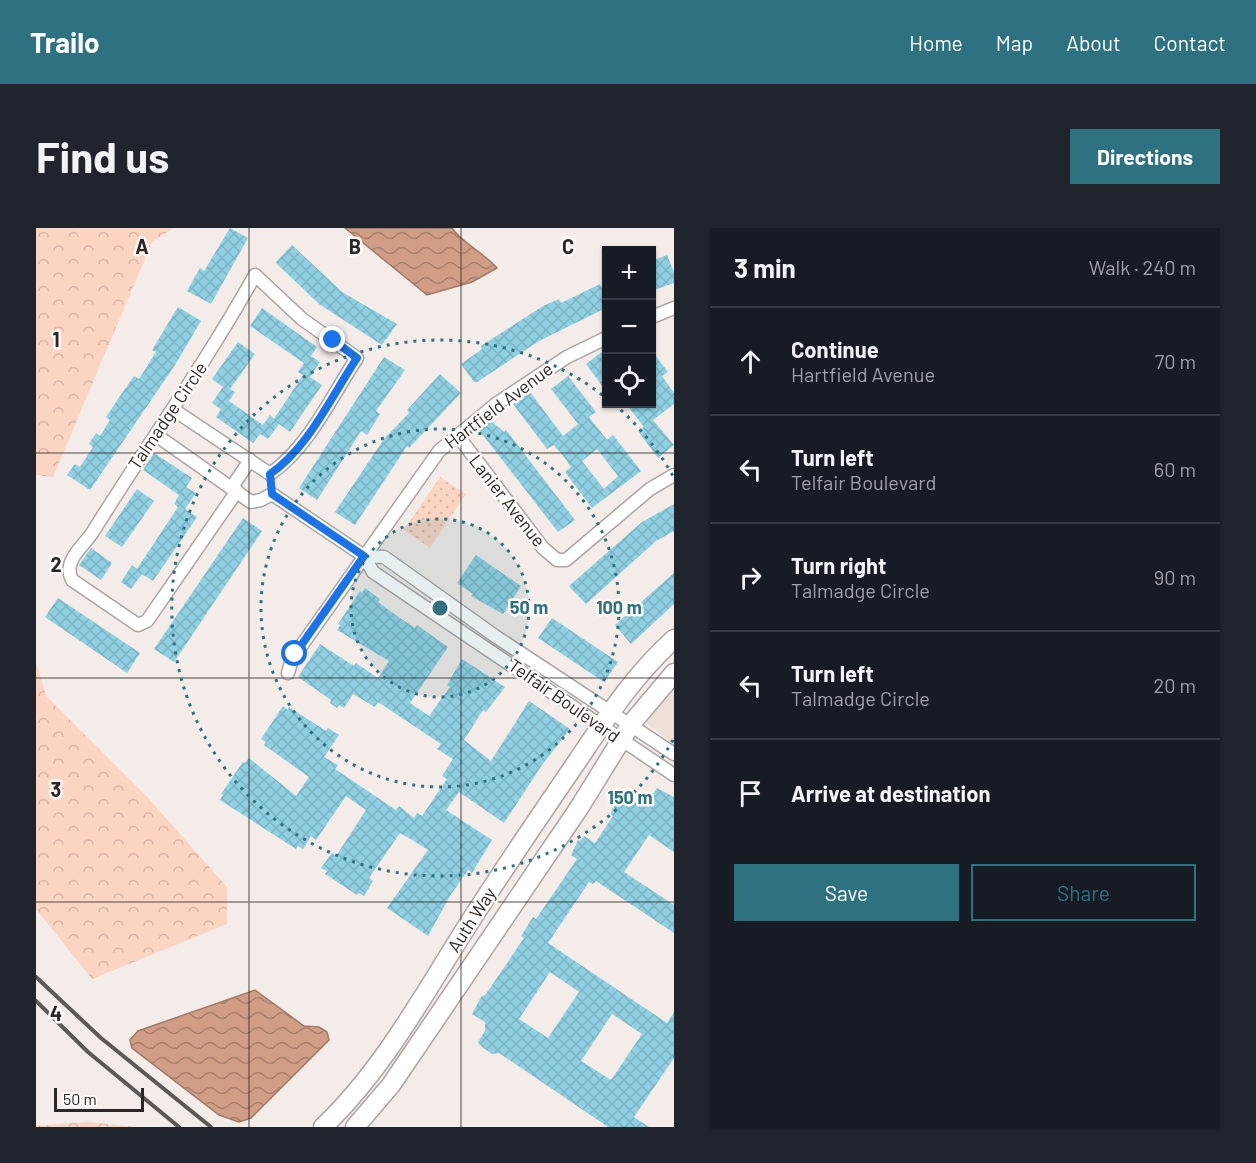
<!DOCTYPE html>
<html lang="en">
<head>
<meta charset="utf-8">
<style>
	body { margin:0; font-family:Barlow,sans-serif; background:#20242c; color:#f1f3f6 }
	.controls { position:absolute; right:18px; top:18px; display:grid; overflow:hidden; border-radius:0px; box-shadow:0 2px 4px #0004 }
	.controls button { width:54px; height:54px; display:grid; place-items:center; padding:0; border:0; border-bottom:2px solid #363941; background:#171b24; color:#f1f3f6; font:30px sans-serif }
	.scale { position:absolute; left:18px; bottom:15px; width:90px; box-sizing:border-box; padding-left:6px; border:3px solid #2a2725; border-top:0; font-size:16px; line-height:21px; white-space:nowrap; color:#2a2725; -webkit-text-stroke:4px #fffaf8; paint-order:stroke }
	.stop { position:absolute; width:18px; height:18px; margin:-14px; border:4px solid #1a73e8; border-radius:50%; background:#fff }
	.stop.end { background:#1a73e8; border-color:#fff; box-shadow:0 2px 6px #0008 }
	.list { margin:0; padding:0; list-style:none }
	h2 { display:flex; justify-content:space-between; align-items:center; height:78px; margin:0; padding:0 24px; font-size:26px }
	h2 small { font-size:20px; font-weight:400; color:#9ea1a6 }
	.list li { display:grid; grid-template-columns:39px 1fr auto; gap:18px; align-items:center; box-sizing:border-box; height:108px; padding:0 24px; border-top:2px solid #363941 }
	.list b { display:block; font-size:22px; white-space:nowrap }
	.list p { margin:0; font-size:20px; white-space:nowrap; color:#9ea1a6 }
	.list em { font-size:20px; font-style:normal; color:#9ea1a6 }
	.actions { display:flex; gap:12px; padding:18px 24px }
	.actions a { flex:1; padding:14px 0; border:2px solid #2e7282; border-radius:0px; text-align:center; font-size:21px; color:#2e7282 }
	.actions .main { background:#2e7282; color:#fff }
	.icon { flex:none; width:33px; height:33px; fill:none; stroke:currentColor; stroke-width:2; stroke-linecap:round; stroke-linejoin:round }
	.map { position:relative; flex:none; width:638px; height:899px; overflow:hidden; border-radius:0px }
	header { display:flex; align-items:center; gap:36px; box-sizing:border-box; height:84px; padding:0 30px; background:#2e7282; color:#fff }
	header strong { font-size:28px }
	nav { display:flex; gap:33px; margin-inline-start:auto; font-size:21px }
	.intro { display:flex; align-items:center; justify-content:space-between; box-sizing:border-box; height:144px; padding:0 36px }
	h1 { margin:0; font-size:42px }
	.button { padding:15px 27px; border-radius:0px; background:#2e7282; color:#fff; font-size:21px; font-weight:700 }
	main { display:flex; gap:36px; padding:0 36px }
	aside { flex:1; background:#171b24; border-radius:0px; box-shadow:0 2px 4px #0004 }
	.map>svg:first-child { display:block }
	.built { fill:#eedfd7 }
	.forest { fill:url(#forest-crowns) }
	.park { fill:url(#park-dots) }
	.water { fill:url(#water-waves); stroke:#9f7a68; stroke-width:1.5 }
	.building { fill:url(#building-cross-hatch); fill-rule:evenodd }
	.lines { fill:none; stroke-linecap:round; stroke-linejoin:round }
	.street-casing { stroke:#aba4a1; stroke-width:15 }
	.secondary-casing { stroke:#aba4a1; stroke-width:21 }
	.street { stroke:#fff; stroke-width:12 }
	.secondary { stroke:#fff; stroke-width:18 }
	.rail { stroke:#5c5855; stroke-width:4 }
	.route { stroke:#1a73e8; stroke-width:8 }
	.grid { fill:none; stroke:#2a2725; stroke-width:1.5; stroke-opacity:0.55 }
	.ring { fill:none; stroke:#2e7282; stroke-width:3; stroke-dasharray:3 6 }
	.labels { text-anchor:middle; stroke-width:5; stroke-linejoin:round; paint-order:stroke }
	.street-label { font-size:18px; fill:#2a2725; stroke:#fffaf8 }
	.grid-label { font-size:20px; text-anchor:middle; font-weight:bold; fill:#2a2725; stroke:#fffaf8; stroke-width:5; stroke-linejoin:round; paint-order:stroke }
	.centre { fill:#2e7282; stroke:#fffaf8; stroke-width:3 }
	.ring-label { font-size:18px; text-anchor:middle; font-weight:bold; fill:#2e7282; stroke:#fffaf8; stroke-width:5; stroke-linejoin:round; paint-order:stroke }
</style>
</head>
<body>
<header>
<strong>Trailo</strong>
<nav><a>Home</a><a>Map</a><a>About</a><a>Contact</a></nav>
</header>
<div class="intro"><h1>Find us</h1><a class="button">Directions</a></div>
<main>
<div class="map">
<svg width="638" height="899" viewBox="0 0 638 899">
	<defs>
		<pattern id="forest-crowns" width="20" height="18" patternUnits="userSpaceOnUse" patternTransform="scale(1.5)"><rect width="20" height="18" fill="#fbd4c2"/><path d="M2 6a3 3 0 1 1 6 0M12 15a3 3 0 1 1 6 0" fill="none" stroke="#d7b6a7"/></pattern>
		<pattern id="park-dots" width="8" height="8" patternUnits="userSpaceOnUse" patternTransform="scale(1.5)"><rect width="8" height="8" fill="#fbd4c2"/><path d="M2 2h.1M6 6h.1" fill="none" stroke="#d7b6a7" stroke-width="1.8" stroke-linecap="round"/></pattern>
		<pattern id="water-waves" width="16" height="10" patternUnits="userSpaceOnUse" patternTransform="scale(1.5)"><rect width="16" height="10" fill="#d19d85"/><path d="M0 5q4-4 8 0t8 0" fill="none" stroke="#aa806d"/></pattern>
		<pattern id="building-cross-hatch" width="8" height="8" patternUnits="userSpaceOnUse" patternTransform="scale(1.5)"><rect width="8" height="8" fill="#8fd1e2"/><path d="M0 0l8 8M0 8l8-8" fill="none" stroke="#7cb3c2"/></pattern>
	</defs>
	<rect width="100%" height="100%" fill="#f4ece8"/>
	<path class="built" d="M638,453V516L605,491Z"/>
	<path class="forest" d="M0,0H138L116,14L17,249L0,247Z
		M0,434L10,468L113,571L191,659V696L56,751L0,681Z
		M0,894L1,898L52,894L101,899H0Z"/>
	<path class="park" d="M404,249L430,266L394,320L368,302Z"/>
	<path class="water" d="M309,0H416C425,14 448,25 461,40L436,54L391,67Z
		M219,762L268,798L283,799L291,804L293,812L215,890L203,894L183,887L96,820L94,812L102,803Z"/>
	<path class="building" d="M194,0L212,10L175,76L151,63L164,40L168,43Z
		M256,17L306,64L361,96L346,117L283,76L241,36L240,34Z
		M631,27L638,44V55L615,63V33Z
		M564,56L570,69V80L503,113L441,154H438L425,136L446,121L445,118L507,78L523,71L525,75Z
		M142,79L165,93L139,137L54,262L31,247L39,236L44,239L57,219L53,216L60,205L64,208L74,192L70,189L84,168L98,148L103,151L120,124L116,122Z
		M226,80L281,119L275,128L284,134L274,149L286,157L254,204L243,196L232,211L224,206L217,215L180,189L185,181L176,175L187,159L176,151L202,114L219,126L194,161L199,164L193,173L227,197L234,187L238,191L267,147L262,144L268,135L214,98Z
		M615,122L632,144L626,148L638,165V176L617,192L638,217L622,230L602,203L608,199L590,176H615Z
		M567,123L570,128V163L550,136Z
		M348,129L369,142L340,183L344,186L331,207L325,203L281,272L263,260Z
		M404,146L425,165L373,220L371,218L319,297L299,284L348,211L373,185L371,182Z
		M532,148L560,184L553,189L571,212L577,207L605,243L556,280L529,244L535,239L528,229L518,217L511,221L477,176L494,164L527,208L542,196L515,161ZM561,221L582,248L568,261L546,233Z
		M455,193L468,204L470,202L539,292L522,304L443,202Z
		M118,225L156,250L150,259L160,265L149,281L161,289L117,353L106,346L95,361L85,354L96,337L101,341L142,279L138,276L143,267L107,242Z
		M101,261L118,273L86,319L69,308Z
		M638,276V303L620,313L550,376L533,358L606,294Z
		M207,290L226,303L138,434L118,421Z
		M55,320L76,335L65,352L43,337Z
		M440,327L485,358L467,386L435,368L437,366L421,355Z
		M638,345V376L595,416L579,397Z
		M329,360L344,371L342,374L364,390L379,400L381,397L412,419L374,475L393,488L414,459L411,457L426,431L469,459L450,484L447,482L428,512L455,533L493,473L534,501L506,537L468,595L423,564L410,582L456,612L436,645L432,642L414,668L392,708L351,680L392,622L373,610L364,605L333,650L337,653L328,668L323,665L321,667L289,646L291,643L285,640L296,625L300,628L330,582L310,568L280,612L275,608L267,621L262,618L260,621L184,572L187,567L185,566L207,534L209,535L213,530L260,568L273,549L228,517L230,514L225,511L247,478L252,482L253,479L290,503L292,500L303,507L288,529L302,537L299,541L360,582L363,578L378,590L381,585L386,588L411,551L406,548L417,531L401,521L405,516L342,474L339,479L317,466L308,480L303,477L301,480L294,475L295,472L262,449L284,416L318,438L320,435L342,450L353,433L301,402L304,397L302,396L324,363L326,365Z
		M22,370L104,425L91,445L9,389Z
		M516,390L582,434L568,454L502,410Z
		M621,560L638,569V624L613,607L588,644L638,677V705L560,653L557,656L553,654L512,715L631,795L638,784V830L598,889L613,899H572L463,825L456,826L446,819L442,814L449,803V794L436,786L445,769L450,766L488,710L485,708L497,689L500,691L541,631L535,627L542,612L544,613L548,608L559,615L577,588L575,586L576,581L588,567L600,575L612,573ZM514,744L543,764L512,810L483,791ZM576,786L606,806L575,852L545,833Z"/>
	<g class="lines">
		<defs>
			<path id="street" d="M616,89L638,80
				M138,182L234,246
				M120,207L215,274L225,272L236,266
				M422,208L507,320L521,332H530L614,261L638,247
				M196,259L214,232
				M201,263L111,393L102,397L36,352C26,332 48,319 58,302C111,217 170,135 219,47L266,91L321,130C295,169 273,219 234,246
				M236,266L328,328L337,344L638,547
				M328,328L348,329L459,408L638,526
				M252,445L256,431L403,223L460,176L531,129L570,110"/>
			<path id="secondary" d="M287,899C343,846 383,775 423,711C461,650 502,591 542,532C571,489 599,446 638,411
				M319,899L355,857L543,580L595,496L638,445"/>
		</defs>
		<use href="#street" class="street-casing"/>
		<use href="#secondary" class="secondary-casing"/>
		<use href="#street" class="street"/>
		<use href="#secondary" class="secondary"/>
		<path class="rail" d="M0,749L65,810L175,899
			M0,773L52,824L143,899"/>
	</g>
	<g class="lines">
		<path class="route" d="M259,426L328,328L236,266L234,246C273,219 295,169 321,130L297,112"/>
	</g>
	<path class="grid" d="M213,0V899M425,0V899M0,225H638M0,450H638M0,674H638"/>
	<circle cx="404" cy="380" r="89" fill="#2e7282" fill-opacity=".12"/>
	<g class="ring">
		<circle cx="404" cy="380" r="89"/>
		<circle cx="404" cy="380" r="179"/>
		<path d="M637 512A268 268 0 1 1 569 169M578 176A268 268 0 0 1 637 248"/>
	</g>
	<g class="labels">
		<g class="street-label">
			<text transform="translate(463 178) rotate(-37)" y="6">Hartfield Avenue</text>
			<text transform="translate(132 188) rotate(-56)" y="6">Talmadge Circle</text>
			<text transform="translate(471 273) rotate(52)" y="6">Lanier Avenue</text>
			<text transform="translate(528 473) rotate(35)" y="6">Telfair Boulevard</text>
			<text transform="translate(436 692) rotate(-57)" y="6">Auth Way</text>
		</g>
	</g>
	<g class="grid-label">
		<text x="106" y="26">A</text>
		<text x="319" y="26">B</text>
		<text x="532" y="26">C</text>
		<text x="20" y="119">1</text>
		<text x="20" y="344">2</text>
		<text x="20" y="569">3</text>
		<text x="20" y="793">4</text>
	</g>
	<circle cx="404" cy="380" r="9" class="centre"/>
	<g class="ring-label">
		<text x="493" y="386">50 m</text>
		<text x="583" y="386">100 m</text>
		<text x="594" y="576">150 m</text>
	</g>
</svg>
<div class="controls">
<button>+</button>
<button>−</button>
<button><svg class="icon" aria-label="locate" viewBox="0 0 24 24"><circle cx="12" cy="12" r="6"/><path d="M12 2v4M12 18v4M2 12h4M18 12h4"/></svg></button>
</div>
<div class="scale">50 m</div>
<div class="stop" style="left:259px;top:426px"></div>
<div class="stop end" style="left:297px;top:112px"></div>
</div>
<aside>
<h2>3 min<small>Walk · 240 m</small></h2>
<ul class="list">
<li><svg class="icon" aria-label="ahead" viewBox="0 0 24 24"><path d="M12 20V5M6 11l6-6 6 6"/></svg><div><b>Continue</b><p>Hartfield Avenue</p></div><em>70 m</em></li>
<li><svg class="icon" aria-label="left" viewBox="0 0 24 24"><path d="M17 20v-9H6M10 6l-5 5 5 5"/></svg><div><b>Turn left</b><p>Telfair Boulevard</p></div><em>60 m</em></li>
<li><svg class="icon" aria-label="right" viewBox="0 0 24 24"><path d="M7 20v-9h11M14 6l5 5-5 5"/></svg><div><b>Turn right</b><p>Talmadge Circle</p></div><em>90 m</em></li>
<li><svg class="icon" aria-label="left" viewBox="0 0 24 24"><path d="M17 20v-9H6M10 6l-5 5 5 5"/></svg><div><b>Turn left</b><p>Talmadge Circle</p></div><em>20 m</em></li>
<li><svg class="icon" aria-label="arrive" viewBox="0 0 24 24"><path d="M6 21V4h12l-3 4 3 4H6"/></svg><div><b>Arrive at destination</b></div></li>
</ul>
<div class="actions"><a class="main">Save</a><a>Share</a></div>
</aside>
</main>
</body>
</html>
